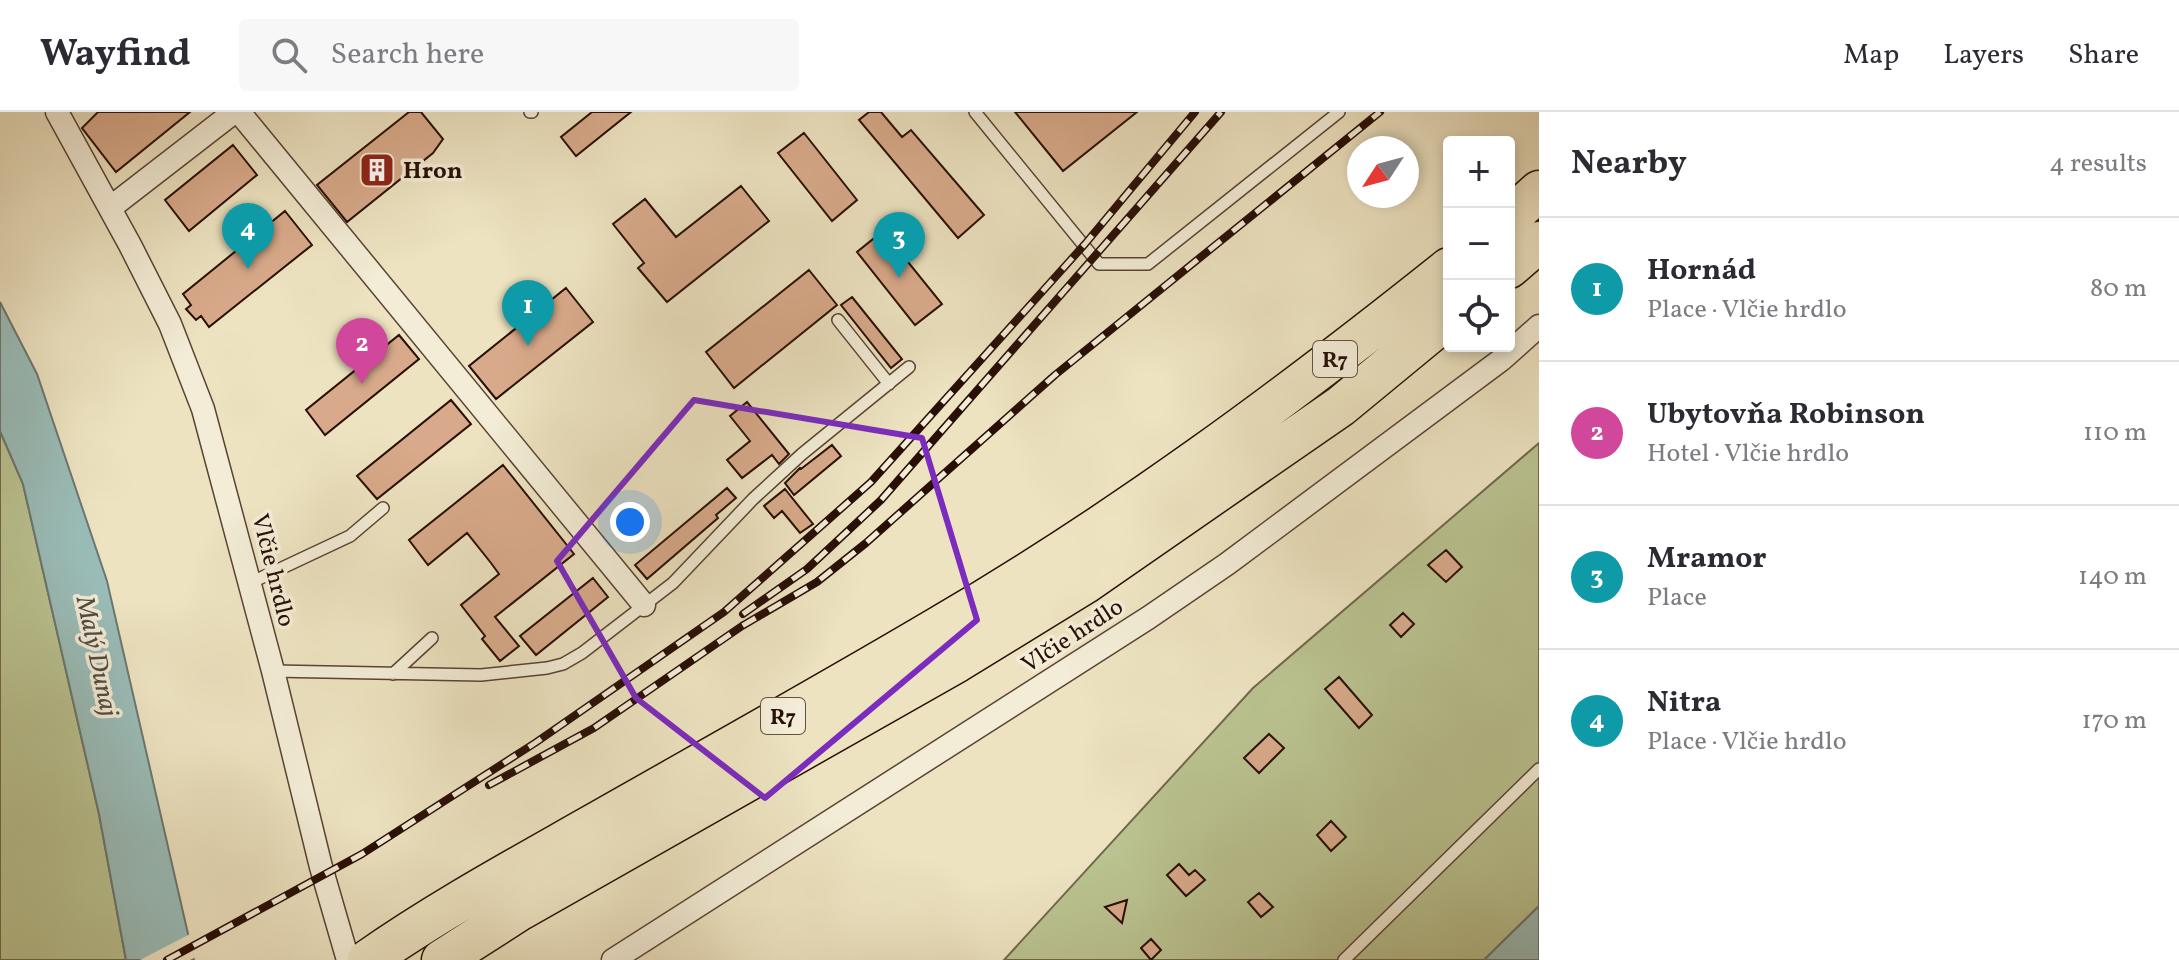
<!DOCTYPE html>
<html lang="en">
<head>
<meta charset="utf-8">
<style>
	body { margin:0; font-family:Vollkorn,serif; background:#f7f7f7; color:#2b2b33 }
	.controls { position:absolute; right:24px; top:24px; display:grid; overflow:hidden; border-radius:8px; box-shadow:0 4px 12px #0003 }
	.controls button { width:72px; height:72px; display:grid; place-items:center; padding:0; border:0; border-bottom:2px solid #e1e1e2; background:#fff; color:#2b2b33; font:40px sans-serif }
	.compass { position:absolute; left:1347px; top:24px; width:72px; height:72px; border-radius:50%; background:#fff; box-shadow:0 4px 12px #0003; rotate:234deg }
	.you { position:absolute; left:630px; top:410px; width:28px; height:28px; margin:-20px; border:6px solid #fff; border-radius:50%; background:#1a73e8; box-shadow:0 0 0 12px #1a73e833 }
	.badge { display:grid; place-items:center; width:52px; height:52px; border-radius:50%; background:#d93025; color:#fff; font-size:26px; font-weight:700 }
	.pin { position:absolute; translate:-50% -66px; filter:drop-shadow(0 2px 4px #0008) }
	.pin::after { content:''; position:absolute; top:42px; width:28px; height:24px; background:inherit; clip-path:polygon(0 0,100% 0,50% 100%) }
	.list { margin:0; padding:0; list-style:none }
	h2 { display:flex; justify-content:space-between; align-items:center; height:104px; margin:0; padding:0 32px; font-size:34px }
	h2 small { font-size:26px; font-weight:400; color:#7c7c81 }
	.list li { display:grid; grid-template-columns:52px 1fr auto; gap:24px; align-items:center; box-sizing:border-box; height:144px; padding:0 32px; border-top:2px solid #e1e1e2 }
	.list b { display:block; font-size:30px; white-space:nowrap }
	.list p { margin:0; font-size:26px; white-space:nowrap; color:#7c7c81 }
	.list em { font-size:26px; font-style:normal; color:#7c7c81 }
	.icon { flex:none; width:44px; height:44px; fill:none; stroke:currentColor; stroke-width:2; stroke-linecap:round; stroke-linejoin:round }
	.map { position:relative; flex:none; width:1539px; height:848px; overflow:hidden }
	header { display:flex; align-items:center; gap:48px; box-sizing:border-box; height:112px; padding:0 40px; background:#fff; border-bottom:2px solid #e1e1e2 }
	header strong { font-size:38px }
	nav { display:flex; gap:44px; margin-inline-start:auto; font-size:28px }
	.search { width:560px; height:72px; background:#f7f7f7; display:flex; align-items:center; gap:20px; box-sizing:border-box; padding:0 28px; border-radius:8px; color:#7c7c81; font-size:30px }
	main { display:flex }
	aside { flex:1; background:#fff }
	.map>svg:first-child { display:block }
	.green { fill:#bac391; stroke:#71684b; stroke-width:2 }
	.water { fill:#9abdb9; stroke:#6c7771; stroke-width:2 }
	.pier { fill:#ede3c1 }
	.building { fill:#d8aa8b; stroke:#280e05; stroke-width:2 }
	.lines { fill:none; stroke-linecap:round; stroke-linejoin:round }
	.service-casing { stroke:#594334; stroke-width:14 }
	.minor-casing { stroke:#594334; stroke-width:25 }
	.motorway-casing { stroke:#280e05; stroke-width:43 }
	.service { stroke:#f3edd7; stroke-width:11 }
	.minor { stroke:#f3edd7; stroke-width:22 }
	.motorway { stroke:#ede3c1; stroke-width:40 }
	.rail-casing { stroke:#280e05; stroke-width:8 }
	.rail { stroke:#f3edd7; stroke-width:5; stroke-dasharray:15; stroke-linecap:butt }
	.marked { fill:none; stroke:#7b2cbf; stroke-width:6; stroke-linejoin:round }
	.labels { text-anchor:middle; stroke-width:7; stroke-linejoin:round; paint-order:stroke }
	.shield { fill:#f3edd7; stroke:#655144; stroke-width:2 }
	.shield-label { font-size:22px; font-weight:bold; fill:#280e05 }
	.poi-label { font-size:24px; font-weight:bold; fill:#280e05; stroke:#f3edd7; text-anchor:start }
	.street-label { font-size:24px; fill:#280e05; stroke:#f3edd7 }
	.water-label { font-size:26px; font-style:italic; fill:#504b44; stroke:#f3edd7 }
</style>
</head>
<body>
<header>
<strong>Wayfind</strong>
<div class="search"><svg class="icon" aria-label="search" viewBox="0 0 24 24"><circle cx="10" cy="10" r="6"/><path d="M15 15l6 6"/></svg>Search here</div>
<nav><a>Map</a><a>Layers</a><a>Share</a></nav>
</header>
<main>
<div class="map">
<svg width="1539" height="848" viewBox="0 0 1539 848">
	<rect width="100%" height="100%" fill="#ede3c1"/>
	<filter id="stains"><feTurbulence type="fractalNoise" baseFrequency=".0025" numOctaves="4"/><feColorMatrix values="0 0 0 0 .2 0 0 0 0 .09 0 0 0 0 .02 0 0 0 .5 -.17"/></filter>
	<radialGradient id="worn" r=".72"><stop offset=".6" stop-color="#630" stop-opacity="0"/><stop offset="1" stop-color="#630" stop-opacity=".3"/></radialGradient>
	<path class="green" d="M0,319L23,372L99,702L126,848H0Z
		M1539,331V794L1484,848H1004L1253,576Z"/>
	<path class="water" d="M0,190L37,262L107,469L194,848H126L99,702L23,372L0,319Z
		M1539,794V848H1484Z"/>
	<path class="pier" d="M192,821L198,844L190,848H140Z"/>
	<path class="building" d="M98,0H190L116,60L82,16Z
		M409,0H421L443,27L433,41L347,110L317,73Z
		M592,0H631L576,44L561,25Z
		M869,0H881L902,25L911,18L984,103L958,126L859,8Z
		M1015,0H1137L1063,59Z
		M804,21L857,88L832,109L778,41Z
		M233,33L257,63L189,119L165,88Z
		M741,74L769,109L667,190L638,156L644,151L613,112L645,87L676,125Z
		M285,99L312,133L209,215L201,204L196,208L186,197L191,193L183,182Z
		M883,119L942,192L915,213L857,140Z
		M809,158L837,193L734,276L706,240Z
		M566,176L593,210L496,287L469,254Z
		M852,185L902,247L891,256L841,193Z
		M399,223L419,247L325,323L306,298Z
		M451,288L471,312L377,387L357,364Z
		M747,290L789,342L779,352L772,343L742,366L727,348L750,329L730,304Z
		M832,333L841,344L794,383L785,371L800,356L801,357Z
		M503,353L574,442L495,505L519,534L500,549L482,527L485,524L461,493L499,462L491,451L467,421L428,453L409,428Z
		M727,376L736,386L716,403L718,406L647,467L635,453Z
		M785,377L813,412L800,421L782,399L774,406L764,394Z
		M1446,438L1462,455L1446,470L1428,453Z
		M593,466L608,485L536,543L520,524Z
		M1403,501L1414,512L1401,525L1390,513Z
		M1339,565L1372,603L1359,616L1325,577Z
		M1269,622L1284,636L1259,661L1244,646Z
		M1331,709L1346,725L1331,739L1317,723Z
		M1179,752L1189,763L1195,758L1205,768L1186,784L1167,763Z
		M1259,781L1273,795L1261,805L1248,790Z
		M1127,788L1122,811L1105,795Z
		M1151,827L1161,838L1151,848L1141,836Z"/>
	<g class="lines">
		<defs>
			<path id="service" d="M530,0H532
				M975,0L1099,152H1148L1339,0
				M838,208L889,272
				M250,471L350,424L383,396
				M273,559L481,563L547,556L563,552L582,541L673,471L753,387L802,342L909,255
				M393,562L432,526
				M1344,848L1539,657"/>
			<path id="minor" d="M57,0L130,133L170,212L203,297L273,559L321,755L348,848
				M239,0L644,493
				M110,96L234,0
				M613,848L1148,506L1227,452L1501,248L1539,214"/>
			<path id="motorway" d="M1509,106L1539,79
				M1509,156L1539,130
				M368,848C438,799 515,757 589,715C705,649 822,584 937,516C1119,410 1285,287 1449,156
				M442,848L520,798L957,550L1084,472L1341,294L1449,205"/>
		</defs>
		<use href="#service" class="service-casing"/>
		<use href="#minor" class="minor-casing"/>
		<use href="#motorway" class="motorway-casing"/>
		<use href="#service" class="service"/>
		<use href="#minor" class="minor"/>
		<use href="#motorway" class="motorway"/>
		<defs>
			<path id="rail" d="M743,502L807,457L881,388L1221,0
				M489,673L594,616L742,514L817,470L866,431L1055,263L1380,0
				M167,848L362,742L535,631L724,500L871,370L1085,132L1195,0"/>
		</defs>
		<use href="#rail" class="rail-casing"/>
		<use href="#rail" class="rail"/>
	</g>
	<path class="marked" d="M694,288L922,326L977,508L765,686L636,586L557,449Z"/>
	<defs>
		<symbol id="building-square" viewBox="-11 -11 22 22"><rect x="-9" y="-9" width="18" height="18" rx="4" fill="#8f2418" stroke="#f3edd7"/><path d="M-4-6H4V6H1V3H-1V6H-4ZM-2.5-4.3h1.7v1.8h-1.7ZM.8-4.3h1.7v1.8H.8ZM-2.5-1h1.7V.8h-1.7ZM.8-1h1.7V.8H.8Z" fill="#fff"/></symbol>
	</defs>
	<g fill-rule="evenodd">
		<use href="#building-square" x="357" y="38" width="40" height="40"/>
	</g>
	<g class="labels">
		<g class="shield">
			<rect x="1313" y="229" width="44" height="36" rx="6"/>
			<rect x="761" y="586" width="44" height="36" rx="6"/>
		</g>
		<g class="shield-label">
			<text x="1335" y="255">R7</text>
			<text x="783" y="612">R7</text>
		</g>
		<g class="poi-label">
			<text x="403" y="66">Hron</text>
		</g>
		<g class="street-label">
			<text transform="translate(274 458) rotate(76)" y="8">Vlčie hrdlo</text>
			<text transform="translate(1072 523) rotate(-33)" y="8">Vlčie hrdlo</text>
		</g>
		<g class="water-label">
			<text transform="translate(98 544) rotate(78)" y="9">Malý Dunaj</text>
		</g>
	</g>
	<rect width="100%" height="100%" filter="url(#stains)"/>
	<rect width="100%" height="100%" fill="url(#worn)"/>
</svg>
<div class="controls">
<button>+</button>
<button>−</button>
<button><svg class="icon" aria-label="locate" viewBox="0 0 24 24"><circle cx="12" cy="12" r="6"/><path d="M12 2v4M12 18v4M2 12h4M18 12h4"/></svg></button>
</div>
<svg class="compass" viewBox="-18 -18 36 36"><path d="M0-13l5 13h-10z" fill="#e53935"/><path d="M0 13l5-13h-10z" fill="#7c7c81"/></svg>
<div class="you"></div>
<div class="pin badge" style="left:528px;top:234px;background:#0f9aa8">1</div>
<div class="pin badge" style="left:362px;top:272px;background:#d1479c">2</div>
<div class="pin badge" style="left:899px;top:166px;background:#0f9aa8">3</div>
<div class="pin badge" style="left:248px;top:157px;background:#0f9aa8">4</div>
</div>
<aside>
<h2>Nearby<small>4 results</small></h2>
<ul class="list">
<li><span class="badge" style="background:#0f9aa8">1</span><div><b>Hornád</b><p>Place · Vlčie hrdlo</p></div><em>80 m</em></li>
<li><span class="badge" style="background:#d1479c">2</span><div><b>Ubytovňa Robinson</b><p>Hotel · Vlčie hrdlo</p></div><em>110 m</em></li>
<li><span class="badge" style="background:#0f9aa8">3</span><div><b>Mramor</b><p>Place</p></div><em>140 m</em></li>
<li><span class="badge" style="background:#0f9aa8">4</span><div><b>Nitra</b><p>Place · Vlčie hrdlo</p></div><em>170 m</em></li>
</ul>
</aside>
</main>
</body>
</html>
